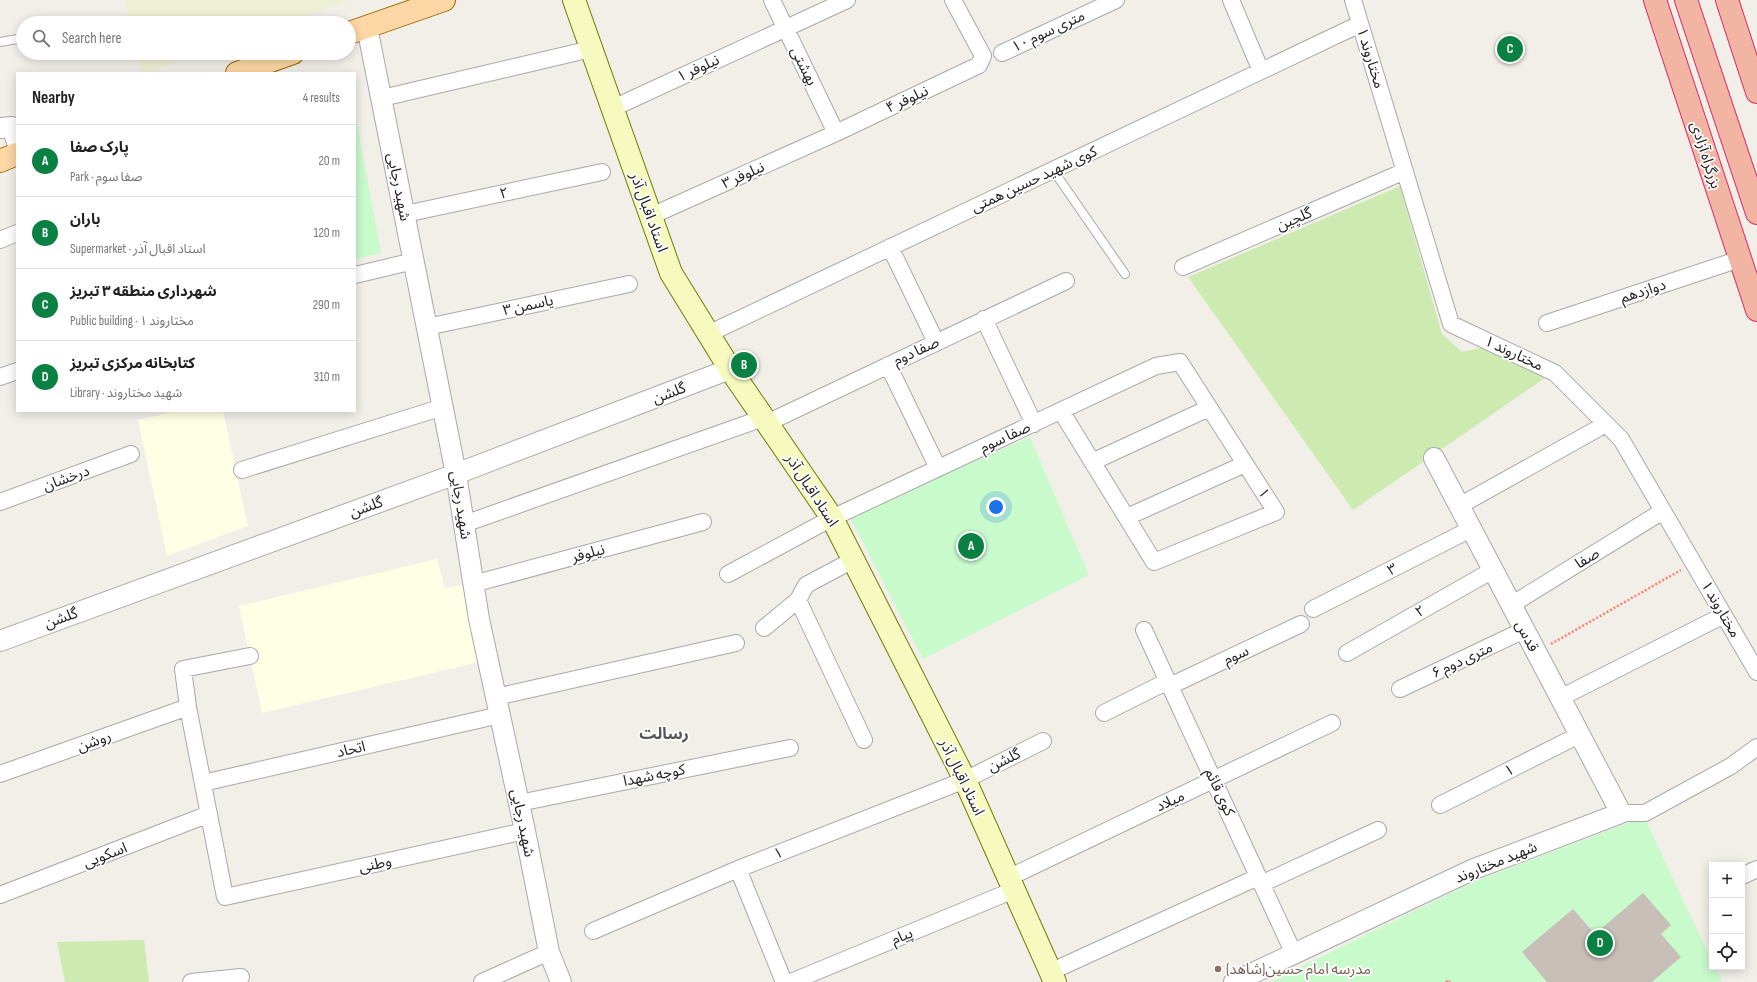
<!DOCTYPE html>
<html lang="en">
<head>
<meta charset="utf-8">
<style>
	body { margin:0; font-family:"Sofia Sans Condensed","Noto Sans Arabic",sans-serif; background:#f6f6f6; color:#222 }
	.controls { position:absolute; right:12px; bottom:12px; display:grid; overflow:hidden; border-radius:0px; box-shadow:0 2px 10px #0003 }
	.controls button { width:36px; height:36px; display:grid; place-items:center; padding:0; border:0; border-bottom:1px solid #e0e0e0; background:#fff; color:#222; font:20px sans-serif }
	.you { position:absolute; left:996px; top:507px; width:14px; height:14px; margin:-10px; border:3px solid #fff; border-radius:50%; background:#1a73e8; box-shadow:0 0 0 6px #1a73e833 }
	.badge { display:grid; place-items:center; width:26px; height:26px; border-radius:50%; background:#0b8043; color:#fff; font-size:13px; font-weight:700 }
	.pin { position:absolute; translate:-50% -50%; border:2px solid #fff; box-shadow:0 1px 4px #0006 }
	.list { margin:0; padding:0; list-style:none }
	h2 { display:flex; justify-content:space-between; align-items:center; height:52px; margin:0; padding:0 16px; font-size:17px }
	h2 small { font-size:13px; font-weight:400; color:#767676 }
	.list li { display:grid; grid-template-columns:26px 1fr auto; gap:12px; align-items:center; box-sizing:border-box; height:72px; padding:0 16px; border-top:1px solid #e0e0e0 }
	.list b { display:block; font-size:15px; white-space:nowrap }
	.list p { margin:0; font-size:13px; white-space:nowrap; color:#767676 }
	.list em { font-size:13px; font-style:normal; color:#767676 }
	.icon { flex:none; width:22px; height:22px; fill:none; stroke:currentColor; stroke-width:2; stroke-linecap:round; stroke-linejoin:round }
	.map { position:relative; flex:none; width:1757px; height:982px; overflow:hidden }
	.search { position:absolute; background:#fff; box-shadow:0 2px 10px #0003; left:16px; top:16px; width:340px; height:44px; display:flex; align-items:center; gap:10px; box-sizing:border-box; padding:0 14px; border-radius:22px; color:#767676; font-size:15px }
	.panel { position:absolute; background:#fff; box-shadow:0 2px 10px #0003; left:16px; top:72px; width:340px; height:340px; border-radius:0px }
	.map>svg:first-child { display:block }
	.education { fill:#ffffe5 }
	.farmland { fill:#eef0d5 }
	.grass { fill:#cdebb0 }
	.park { fill:#c8facc }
	.building { fill:#c7bfb8 }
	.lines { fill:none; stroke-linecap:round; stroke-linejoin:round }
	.service-casing { stroke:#a9a9a9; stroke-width:10 }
	.minor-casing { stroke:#a9a9a9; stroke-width:18 }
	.tertiary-casing { stroke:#a9a9a9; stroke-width:22 }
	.secondary-casing { stroke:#707d05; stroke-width:24 }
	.primary-casing { stroke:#a06b00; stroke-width:24 }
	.trunk-casing { stroke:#dc2a67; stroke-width:24 }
	.path { stroke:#fa8072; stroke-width:2.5; stroke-dasharray:2 2; stroke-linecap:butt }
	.service { stroke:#fff; stroke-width:8 }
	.minor { stroke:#fff; stroke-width:16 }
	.tertiary { stroke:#fff; stroke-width:20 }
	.secondary { stroke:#f7fabf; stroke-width:22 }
	.primary { stroke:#fcd6a4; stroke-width:22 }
	.trunk { stroke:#f2b4a3; stroke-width:22 }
	.education-dot { fill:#8d6e63; stroke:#fff; stroke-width:1.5 }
	.labels { text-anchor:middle; stroke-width:3.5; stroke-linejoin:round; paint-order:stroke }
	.street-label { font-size:15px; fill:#222; stroke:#fff }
	.education-label { font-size:15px; fill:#785e54; stroke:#fff; text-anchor:start }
	.neighbourhood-label { font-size:16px; font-weight:bold; fill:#555; stroke:#fff }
</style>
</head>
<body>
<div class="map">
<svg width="1757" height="982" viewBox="0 0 1757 982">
	<rect width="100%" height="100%" fill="#f2efe9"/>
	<path class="education" d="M177,411H223L248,526L167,556L138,420Z
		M437,559L445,588L465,585L479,662L262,713L239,606Z"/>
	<path class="farmland" d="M125,0H351L286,23H130Z
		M137,53H201L144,73H142Z"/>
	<path class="grass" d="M1400,186L1442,334L1462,352L1509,342L1545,378L1353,510L1188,277Z
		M144,940L149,982H65L57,942Z"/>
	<path class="park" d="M355,113L381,253L355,259Z
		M1030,437L1089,575L923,659L850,517Z
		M1644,817L1712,961V967H1715L1722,982H1270L1473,882Z"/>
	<path class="building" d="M1643,893L1671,925L1661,934L1681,957L1652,982H1547L1522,952L1573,909L1595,934Z"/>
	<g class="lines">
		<defs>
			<path id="service" d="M0,42L23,38
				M1053,170L1125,274"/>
			<path id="minor" d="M772,0L836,133
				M1231,0L1261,71
				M1353,0L1451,324L1555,373L1621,439L1757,672
				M1002,53L1116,0
				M382,98L591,49
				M611,109L847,0
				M405,214L602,172
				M651,216L836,133L979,65L983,56L953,0
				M0,240L17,233
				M890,247L936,342
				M1183,267L1405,171
				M355,275L414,261
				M984,319L1034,424
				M1547,323L1740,259
				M427,327L629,284
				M708,334L1360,24
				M888,365L938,468
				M0,377L17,371
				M767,423L1066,281
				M1092,462L1209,408
				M242,470L443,407
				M0,502L131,454
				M1459,506L1606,424
				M1127,517L1245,464
				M464,524L763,418
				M728,574L832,518L1156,366L1180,362L1276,512L1154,562L1061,411
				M473,584L703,522
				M798,600L864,740
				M1511,605L1663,511
				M1313,609L1471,529
				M764,628L798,600L806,585L853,560
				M1144,630L1294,954
				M1347,653L1493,570
				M250,656L183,669L188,707L225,897L525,831
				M1170,686L1301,624
				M1400,689L1524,630
				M496,697L736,643
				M1560,698L1724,615
				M1104,713L1168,681
				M0,774L188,707
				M203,783L500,715
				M519,803L790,748
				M1440,805L1579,735
				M1621,813H1645L1731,766L1757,747
				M738,869L784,982
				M1742,876L1757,869
				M1008,878L1332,723
				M1261,884L1378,830
				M0,895L209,814
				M593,931L738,869L965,780L1043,741
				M1050,972L1258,877
				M191,982L241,977
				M482,982L549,952
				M791,982L1014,890"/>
			<path id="tertiary" d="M367,27L456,474L479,619L525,831L549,952L561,982
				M0,128L12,127L17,142
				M0,641L456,474L730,369
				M1234,982L1474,869L1621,813L1434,458"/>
			<path id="secondary" d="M574,0L671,273L730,369L832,518L965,780L1055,982"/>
			<path id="primary" d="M349,33L444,0
				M237,73L293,53
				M0,161L17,154"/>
			<path id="trunk" d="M1655,0L1757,310
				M1686,0L1757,213
				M1727,0L1757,92"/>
		</defs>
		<use href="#service" class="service-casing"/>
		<use href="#minor" class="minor-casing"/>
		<use href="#tertiary" class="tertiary-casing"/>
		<use href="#secondary" class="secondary-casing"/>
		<use href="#primary" class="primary-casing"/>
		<use href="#trunk" class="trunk-casing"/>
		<path class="path" d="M1551,644L1681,570
			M1446,982L1448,980L1450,982"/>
		<use href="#service" class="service"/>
		<use href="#minor" class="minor"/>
		<use href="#tertiary" class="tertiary"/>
		<use href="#secondary" class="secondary"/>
		<use href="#primary" class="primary"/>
		<use href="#trunk" class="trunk"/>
	</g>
	<circle class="education-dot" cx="1218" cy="969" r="4"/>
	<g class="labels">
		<g class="street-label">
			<text transform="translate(1048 31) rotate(-25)" y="5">۱۰ متری سوم</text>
			<text transform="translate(1371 58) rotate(73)" y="5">مختاروند ۱</text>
			<text transform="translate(804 66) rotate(64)" y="5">بهشتی</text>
			<text transform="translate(698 68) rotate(-25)" y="5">نیلوفر ۱</text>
			<text transform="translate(907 99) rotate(-25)" y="5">نیلوفر ۴</text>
			<text transform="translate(1706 155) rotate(72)" y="5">بزرگراه آزادی</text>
			<text transform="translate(743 175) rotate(-24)" y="5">نیلوفر ۳</text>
			<text transform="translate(1034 179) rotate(-25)" y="5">کوی شهید حسین همتی</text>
			<text transform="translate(399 187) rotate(79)" y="5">شهید رجایی</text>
			<text transform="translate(504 193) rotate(-12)" y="5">۲</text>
			<text transform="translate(649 212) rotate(70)" y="5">استاد اقبال آذر</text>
			<text transform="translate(1294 219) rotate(-23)" y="5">گلچین</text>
			<text transform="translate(1643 291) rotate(-18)" y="5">دوازدهم</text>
			<text transform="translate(528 305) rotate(-12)" y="5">یاسمن ۳</text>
			<text transform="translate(916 351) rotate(-25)" y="5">صفا دوم</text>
			<text transform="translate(1514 353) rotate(25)" y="5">مختاروند ۱</text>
			<text transform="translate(669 393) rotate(-21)" y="5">گلشن</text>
			<text transform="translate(1005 437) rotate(-25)" y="5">صفا سوم</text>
			<text transform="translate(66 478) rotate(-20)" y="5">درخشان</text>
			<text transform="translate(812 490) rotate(57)" y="5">استاد اقبال آذر</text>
			<text transform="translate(1264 493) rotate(57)" y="5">۱</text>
			<text transform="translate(461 505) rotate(81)" y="5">شهید رجایی</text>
			<text transform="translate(366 507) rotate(-20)" y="5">گلشن</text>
			<text transform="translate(588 553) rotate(-15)" y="5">نیلوفر</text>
			<text transform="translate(1587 558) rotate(-32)" y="5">صفا</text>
			<text transform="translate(1392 569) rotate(-27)" y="5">۳</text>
			<text transform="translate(1721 609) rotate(60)" y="5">مختاروند ۱</text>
			<text transform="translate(1420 611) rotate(-30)" y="5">۲</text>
			<text transform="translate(61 618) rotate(-20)" y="5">گلشن</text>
			<text transform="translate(1527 636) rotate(62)" y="5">قدس</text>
			<text transform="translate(1236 655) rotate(-25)" y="5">سوم</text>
			<text transform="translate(1462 660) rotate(-25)" y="5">۶ متری دوم</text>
			<text transform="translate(94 741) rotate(-20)" y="5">روشن</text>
			<text transform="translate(351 749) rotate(-13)" y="5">اتحاد</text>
			<text transform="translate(1004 760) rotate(-26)" y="5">گلشن</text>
			<text transform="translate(1509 770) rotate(-27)" y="5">۱</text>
			<text transform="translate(654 775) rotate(-11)" y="5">کوچه شهدا</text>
			<text transform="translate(962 777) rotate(64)" y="5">استاد اقبال آذر</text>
			<text transform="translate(1220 792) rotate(65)" y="5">کوی قائم</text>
			<text transform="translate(1170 801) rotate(-25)" y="5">میلاد</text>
			<text transform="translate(523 823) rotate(78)" y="5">شهید رجایی</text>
			<text transform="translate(778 853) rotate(-22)" y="5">۱</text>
			<text transform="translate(105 855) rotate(-21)" y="5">اسکویی</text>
			<text transform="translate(1496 862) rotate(-22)" y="5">شهید مختاروند</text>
			<text transform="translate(375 864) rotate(-12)" y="5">وطنی</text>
			<text transform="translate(902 936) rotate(-22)" y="5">پیام</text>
		</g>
		<g class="education-label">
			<text x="1226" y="974">مدرسه امام حسین(شاهد)</text>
		</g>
		<g class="neighbourhood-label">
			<text x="664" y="739">رسالت</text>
		</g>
	</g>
</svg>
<div class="controls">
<button>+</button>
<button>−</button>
<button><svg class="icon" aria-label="locate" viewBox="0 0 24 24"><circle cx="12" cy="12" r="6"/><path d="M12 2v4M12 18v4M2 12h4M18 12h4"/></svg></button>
</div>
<div class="you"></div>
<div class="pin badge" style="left:971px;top:546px">A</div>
<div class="pin badge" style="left:744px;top:365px">B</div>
<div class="pin badge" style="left:1510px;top:49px">C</div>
<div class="pin badge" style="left:1600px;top:943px">D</div>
<div class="search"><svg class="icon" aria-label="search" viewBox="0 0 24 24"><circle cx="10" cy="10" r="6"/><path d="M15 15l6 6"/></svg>Search here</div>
<section class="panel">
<h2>Nearby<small>4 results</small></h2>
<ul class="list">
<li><span class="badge">A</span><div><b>پارک صفا</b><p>Park · صفا سوم</p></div><em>20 m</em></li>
<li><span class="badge">B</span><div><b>باران</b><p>Supermarket · استاد اقبال آذر</p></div><em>120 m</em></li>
<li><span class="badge">C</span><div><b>شهرداری منطقه ۳ تبریز</b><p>Public building · مختاروند ۱</p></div><em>290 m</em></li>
<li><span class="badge">D</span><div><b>کتابخانه مرکزى تبریز</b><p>Library · شهید مختاروند</p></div><em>310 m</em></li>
</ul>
</section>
</div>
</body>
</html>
